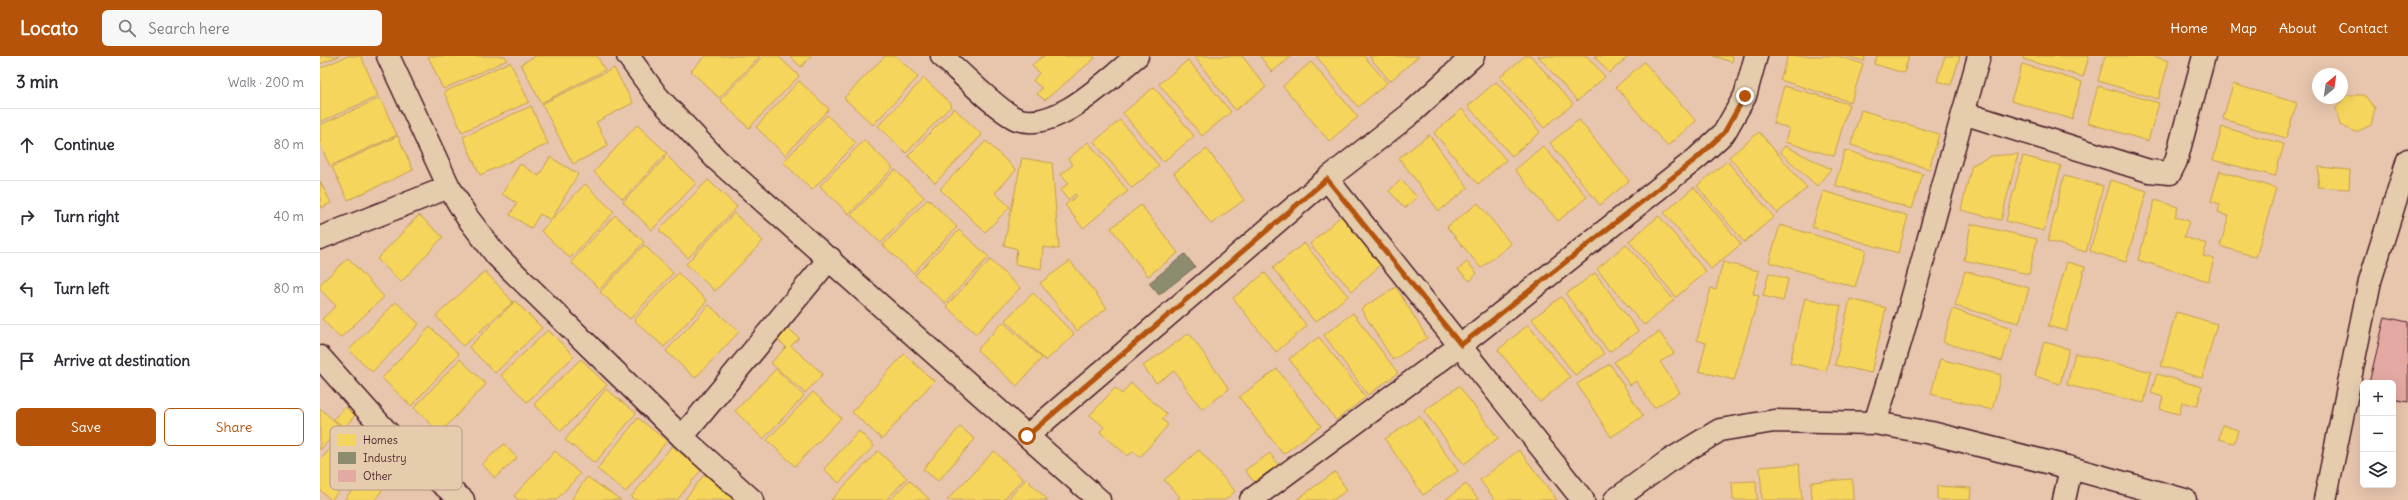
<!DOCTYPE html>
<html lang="en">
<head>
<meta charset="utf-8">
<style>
	body { margin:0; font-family:Delius,sans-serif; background:#f7f7f7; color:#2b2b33 }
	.controls { position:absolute; right:12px; bottom:12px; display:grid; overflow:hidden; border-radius:6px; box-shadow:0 4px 16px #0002 }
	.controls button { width:36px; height:36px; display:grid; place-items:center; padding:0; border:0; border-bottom:1px solid #e1e1e2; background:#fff; color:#2b2b33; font:20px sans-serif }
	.compass { position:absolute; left:1992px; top:12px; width:36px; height:36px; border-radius:50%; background:#fff; box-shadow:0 4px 16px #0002; rotate:29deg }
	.stop { position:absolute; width:12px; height:12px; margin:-9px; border:3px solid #b45309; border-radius:50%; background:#fff }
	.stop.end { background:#b45309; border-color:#fff; box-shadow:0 1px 4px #0008 }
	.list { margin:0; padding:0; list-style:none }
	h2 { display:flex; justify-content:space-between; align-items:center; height:52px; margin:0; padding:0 16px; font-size:17px }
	h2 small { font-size:13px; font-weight:400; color:#7c7c81 }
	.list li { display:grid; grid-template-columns:26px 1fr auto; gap:12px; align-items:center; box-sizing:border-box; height:72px; padding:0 16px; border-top:1px solid #e1e1e2 }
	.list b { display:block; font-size:15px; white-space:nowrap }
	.list em { font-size:13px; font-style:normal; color:#7c7c81 }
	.actions { display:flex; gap:8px; padding:12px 16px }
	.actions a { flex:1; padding:9px 0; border:1px solid #b45309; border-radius:6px; text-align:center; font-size:14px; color:#b45309 }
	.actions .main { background:#b45309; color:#fff }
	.icon { flex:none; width:22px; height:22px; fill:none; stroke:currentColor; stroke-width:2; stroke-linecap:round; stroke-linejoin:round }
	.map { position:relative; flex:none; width:2088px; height:444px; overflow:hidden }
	header { display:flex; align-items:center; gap:24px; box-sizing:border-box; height:56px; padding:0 20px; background:#b45309; color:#fff }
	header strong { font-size:19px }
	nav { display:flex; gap:22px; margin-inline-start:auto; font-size:14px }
	.search { width:280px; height:36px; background:#f7f7f7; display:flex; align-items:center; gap:10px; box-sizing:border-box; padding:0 14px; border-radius:6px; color:#7c7c81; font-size:15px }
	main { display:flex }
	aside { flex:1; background:#fff }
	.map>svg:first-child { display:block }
	.homes { fill:#f6d55c; stroke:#c29e4d }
	.industry { fill:#8c8c6e; stroke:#786b5a }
	.building { fill:#e3a9a2; stroke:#4a1f2b }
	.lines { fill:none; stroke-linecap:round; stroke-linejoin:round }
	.street-casing { stroke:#4a1f2b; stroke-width:25 }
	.street { stroke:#e5ccad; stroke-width:22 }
	.route { stroke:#b45309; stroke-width:5 }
	.key { fill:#e5ccad; stroke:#b69886; stroke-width:1 }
	.key-label { font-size:11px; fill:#4a1f2b }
</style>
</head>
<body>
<header>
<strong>Locato</strong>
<div class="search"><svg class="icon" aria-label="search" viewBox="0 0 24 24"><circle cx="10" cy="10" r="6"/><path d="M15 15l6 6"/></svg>Search here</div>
<nav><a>Home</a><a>Map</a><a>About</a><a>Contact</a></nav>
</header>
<main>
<aside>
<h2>3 min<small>Walk · 200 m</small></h2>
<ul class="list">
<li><svg class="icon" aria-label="ahead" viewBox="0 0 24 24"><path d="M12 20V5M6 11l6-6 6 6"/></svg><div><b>Continue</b></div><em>80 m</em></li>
<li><svg class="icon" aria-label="right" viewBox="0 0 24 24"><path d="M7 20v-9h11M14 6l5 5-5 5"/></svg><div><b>Turn right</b></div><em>40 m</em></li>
<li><svg class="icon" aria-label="left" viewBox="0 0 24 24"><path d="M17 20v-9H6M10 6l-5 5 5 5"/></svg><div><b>Turn left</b></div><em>80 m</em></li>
<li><svg class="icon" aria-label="arrive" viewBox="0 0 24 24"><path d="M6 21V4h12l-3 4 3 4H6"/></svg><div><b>Arrive at destination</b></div></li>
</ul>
<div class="actions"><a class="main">Save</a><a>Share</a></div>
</aside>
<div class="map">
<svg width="2088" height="444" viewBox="0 0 2088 444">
	<rect width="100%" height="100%" fill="#e8c5ad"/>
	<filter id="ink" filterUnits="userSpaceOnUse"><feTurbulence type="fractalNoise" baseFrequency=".025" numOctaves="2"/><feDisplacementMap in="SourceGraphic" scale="8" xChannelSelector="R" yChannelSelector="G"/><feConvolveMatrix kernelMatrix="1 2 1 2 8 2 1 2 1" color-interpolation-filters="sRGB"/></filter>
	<g filter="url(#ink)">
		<path class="homes" d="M0,0H19L0,8Z
			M28,0H41L58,40L0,66V12Z
			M108,0H185L187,4L123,33Z
			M216,0H277L285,14L221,47L201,8Z
			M385,0H440L399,42L371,15Z
			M443,0H458L479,20L429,72L400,44Z
			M470,0H491L481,11Z
			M565,0H576L598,21L553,69L524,42Z
			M723,0H773L775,2L725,44L717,38L722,32L713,25L719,17L712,9Z
			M874,0H922L946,31L915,54Z
			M940,0H972L952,16Z
			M996,0H1044L1067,27L1038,51Z
			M1049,0H1099L1070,25Z
			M1205,0H1211L1253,48L1224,72L1180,21Z
			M1218,0H1267L1285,21L1257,45Z
			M1274,0H1309L1289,17Z
			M1394,0H1413L1412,6Z
			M1468,0H1518L1543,8L1531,46L1460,24Z
			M1527,0H1545L1544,5Z
			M1557,0H1589L1584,17L1554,8Z
			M1625,0H1640L1631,29L1617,25Z
			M1704,0H1769L1763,21L1703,3Z
			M1785,0H1832L1849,5L1838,43L1778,25Z
			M868,4L911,56L882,80L839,28Z
			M190,6L209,46L142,76L124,36Z
			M991,6L1038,61L1009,85L963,30Z
			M1324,6L1376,65L1347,90L1296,31Z
			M1702,8L1762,26L1752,63L1691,45Z
			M294,12L313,47L276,66L288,90L253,108L222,48Z
			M604,22L632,49L586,97L558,70Z
			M479,25L509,53L465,99L436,71Z
			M1176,26L1220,76L1192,100L1148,50Z
			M1913,28L1977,47L1966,82L1903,63Z
			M1464,30L1529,48L1514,100L1465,86L1469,72L1453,67Z
			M1778,30L1839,47L1828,85L1768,67Z
			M834,31L874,80L843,106L803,57Z
			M2027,39H2044L2055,52L2051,69L2036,76L2020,69L2016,52Z
			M60,42L77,79L10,110L0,88V69Z
			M211,50L228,88L160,119L143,81Z
			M634,52L662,79L615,127L588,100Z
			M1142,53L1186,104L1158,128L1114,77Z
			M1541,54L1619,78L1609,113L1531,89Z
			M507,59L536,87L492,134L463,106Z
			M800,64L839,110L812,132L774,86Z
			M1259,64L1309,125L1280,149L1230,87Z
			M317,69L347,97L303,143L274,116Z
			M1902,71L1964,88L1955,120L1893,104Z
			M1439,76L1487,132L1457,157L1409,101Z
			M1109,79L1148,132L1119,155L1079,102Z
			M78,80L93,114L28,144L12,111Z
			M544,84L573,112L529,158L500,130Z
			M666,85L696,114L675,137L690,151L665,176L620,133Z
			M768,86L808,135L763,172L745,149L757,140L755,138L748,144L740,134L749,127L741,118L753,109L748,103Z
			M1223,90L1267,141L1238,165L1195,114Z
			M1465,90L1511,113L1497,130L1460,96Z
			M887,93L924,144L891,168L854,117Z
			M1525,94L1603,118L1592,153L1515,129Z
			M1698,98L1681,164L1641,154L1652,109L1671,100Z
			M347,100L376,127L332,174L303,146Z
			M1703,100L1741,110L1724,175L1686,165Z
			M230,101L258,118L231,164L220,158L211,172L190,159L197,147L182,138L200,108L219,120Z
			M702,102L732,107L739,193L723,191L721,213L695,208L697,193L684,189Z
			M1407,105L1454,161L1424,186L1377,130Z
			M1999,111L2030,114L2029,133L1998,131Z
			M575,114L604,141L561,187L531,159Z
			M1900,115L1956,132L1936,201L1900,190L1909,160L1898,157L1900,148L1891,145Z
			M1744,120L1783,130L1766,196L1728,185Z
			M388,124L417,151L368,202L339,174Z
			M1081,124L1097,141L1085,152L1069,135Z
			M1790,124L1827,135L1806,206L1770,195Z
			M0,125L11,147L0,152Z
			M265,128L294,156L250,202L221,175Z
			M1374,131L1421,188L1391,213L1344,157Z
			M1503,135L1588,160L1578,197L1492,171Z
			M608,143L637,171L593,217L563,189Z
			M1835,144L1858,151L1855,161L1869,165L1864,181L1887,188L1883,200L1894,203L1888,225L1818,204Z
			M1158,147L1191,188L1161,212L1127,171Z
			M821,149L858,197L828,220L791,172Z
			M414,157L443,185L395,235L366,208Z
			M1023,158L1065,205L1032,235L990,188Z
			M99,159L123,181L81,226L57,203Z
			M295,159L324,186L280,233L251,206Z
			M1339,160L1386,216L1356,241L1309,185Z
			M1651,168L1717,183L1709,218L1644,204Z
			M1460,169L1546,194L1535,231L1449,206Z
			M639,174L669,201L625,247L595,219Z
			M984,187L1028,240L995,266L953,212Z
			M1306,188L1354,244L1324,269L1277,213Z
			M324,189L353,217L310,263L280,236Z
			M28,202L64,241L20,282L2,263L16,250L0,233V228Z
			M670,204L700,232L656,278L626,250Z
			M750,205L787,252L757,275L720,227Z
			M1147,206L1157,217L1150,225L1138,214Z
			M1403,206L1439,215L1433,238L1439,240L1414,324L1379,315L1386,287L1377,284L1391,232L1396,234Z
			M1747,206L1765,211L1746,275L1728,270Z
			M165,215L193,246L143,290L116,260Z
			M1645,215L1709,232L1699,267L1635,250Z
			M358,217L387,245L344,291L314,264Z
			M945,217L987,270L956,296L913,242Z
			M1275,217L1318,275L1289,296L1246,238Z
			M1449,217L1468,223L1463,245L1443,240Z
			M1076,231L1107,282L1073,304L1041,253Z
			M713,237L754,278L726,305L685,264Z
			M1241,241L1284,298L1255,319L1212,263Z
			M1485,242L1521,250L1506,315L1470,307Z
			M1530,243L1566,252L1551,317L1515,309Z
			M195,245L222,272L175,317L149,291Z
			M76,246L99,268L52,316L29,294Z
			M389,249L419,276L375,322L346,295Z
			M1633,253L1692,272L1682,305L1623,286Z
			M1856,256L1897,268L1882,322L1841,310Z
			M1033,257L1078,317L1048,339L1004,279Z
			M683,266L722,302L697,330L657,294Z
			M1208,269L1250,321L1220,346L1178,294Z
			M110,271L139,298L91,350L62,322Z
			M467,271L479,282L471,290L503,318L485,337L451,307L466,291L456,282Z
			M228,274L254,300L207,346L181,319Z
			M1339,276L1354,297L1340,306L1360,336L1334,352L1316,325L1310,329L1294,306Z
			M869,277L909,333L882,353L854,315L836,327L823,310Z
			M999,281L1046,341L1016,364L969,303Z
			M1724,286L1749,293L1740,328L1715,320Z
			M1755,297L1831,316L1824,347L1747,329Z
			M584,298L614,325L562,383L532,356Z
			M140,303L166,328L120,377L94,352Z
			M261,303L287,329L241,375L214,348Z
			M1620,303L1681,319L1672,354L1611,338Z
			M1290,308L1323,360L1291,381L1257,328Z
			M456,313L484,340L443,383L415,355Z
			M957,313L1001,370L963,398L919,341Z
			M1837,318L1882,331L1877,350L1862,346L1859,358L1840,353L1843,341L1831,337Z
			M811,327L847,358L842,363L848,369L820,401L813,395L808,400L780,376L784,371L770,359L795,332L802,338Z
			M1139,330L1178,382L1144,408L1104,355Z
			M286,333L316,357L275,407L245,384Z
			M493,336L521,362L475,410L447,384Z
			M25,351L35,359L24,372L14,363Z
			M0,352L21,371L0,394Z
			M1099,360L1138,415L1103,439L1065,383Z
			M318,362L347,385L306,436L277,413Z
			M1902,369L1918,374L1914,387L1899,383Z
			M640,371L655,383L618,425L603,413Z
			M539,375L554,390L519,427L504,413Z
			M25,377L50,400L11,444L0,434V404Z
			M184,388L197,402L175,422L162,408Z
			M352,390L381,414L357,444H315L311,441Z
			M879,394L915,435L905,444H856L860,441L844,424Z
			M1199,394L1237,444H1175L1160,424Z
			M235,395L260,418L236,444H199L194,440Z
			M558,395L587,422L566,444H511Z
			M674,395L703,423L683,444H627Z
			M950,397L958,409L934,426L925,414Z
			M1479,408L1482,444H1442L1440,411Z
			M48,414L66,428L55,444H24Z
			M1015,416L1027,434L1013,444H976Z
			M385,418L414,441L412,444H364Z
			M267,421L301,444H251Z
			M706,423L728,444H687Z
			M1532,423L1533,444H1492L1491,426Z
			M589,424L610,444H570Z
			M1436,425L1437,444H1413L1412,426Z
			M1146,428L1159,444H1125Z
			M1617,430L1651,432L1650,444H1617Z"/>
		<path class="industry" d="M865,198L875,211L839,239L829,227Z"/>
		<path class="building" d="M2065,261L2088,266V346L2073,343V327H2049Z"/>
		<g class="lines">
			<defs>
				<path id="street" d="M68,0L129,131L147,161L177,200L362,381L432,444
					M308,0L337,40L396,103L779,444
					M622,0C639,15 679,56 697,63C736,77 788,23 817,0
					M1643,57L1829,115L1850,117L1856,105L1884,0
					M1007,123L1263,444
					M0,182L129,131
					M0,301C44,350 88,405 143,444
					M1555,367L1581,283L1659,0
					M707,380L1007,123L1089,59L1153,0
					M362,381L510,202
					M931,444L1141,289L1377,102L1404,77L1425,40L1436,0
					M1295,444L1347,406L1400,374L1454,365L1555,367L1611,377L1751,412L1865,444
					M1744,444L1751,412
					M2005,444L2050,225L2088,104"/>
			</defs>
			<use href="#street" class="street-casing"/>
			<use href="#street" class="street"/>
		</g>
	</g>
	<g class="lines" filter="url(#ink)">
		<path class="route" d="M707,380L1007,123L1141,289L1377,102L1404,77L1425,40"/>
	</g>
	<rect x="10" y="370" width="132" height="64" rx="6" class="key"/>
	<rect x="18" y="378" width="18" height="12" fill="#f6d55c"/>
	<rect x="18" y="396" width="18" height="12" fill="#8c8c6e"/>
	<rect x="18" y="414" width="18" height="12" fill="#e3a9a2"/>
	<g class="key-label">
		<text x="43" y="388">Homes</text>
		<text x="43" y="406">Industry</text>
		<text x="43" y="424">Other</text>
	</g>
</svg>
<div class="controls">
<button>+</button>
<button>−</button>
<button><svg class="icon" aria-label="layers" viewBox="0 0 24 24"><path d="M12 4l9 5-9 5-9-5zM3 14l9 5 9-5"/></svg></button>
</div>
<svg class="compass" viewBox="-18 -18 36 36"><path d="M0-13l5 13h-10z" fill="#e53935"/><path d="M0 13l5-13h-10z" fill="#7c7c81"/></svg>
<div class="stop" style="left:707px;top:380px"></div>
<div class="stop end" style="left:1425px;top:40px"></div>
</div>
</main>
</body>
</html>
